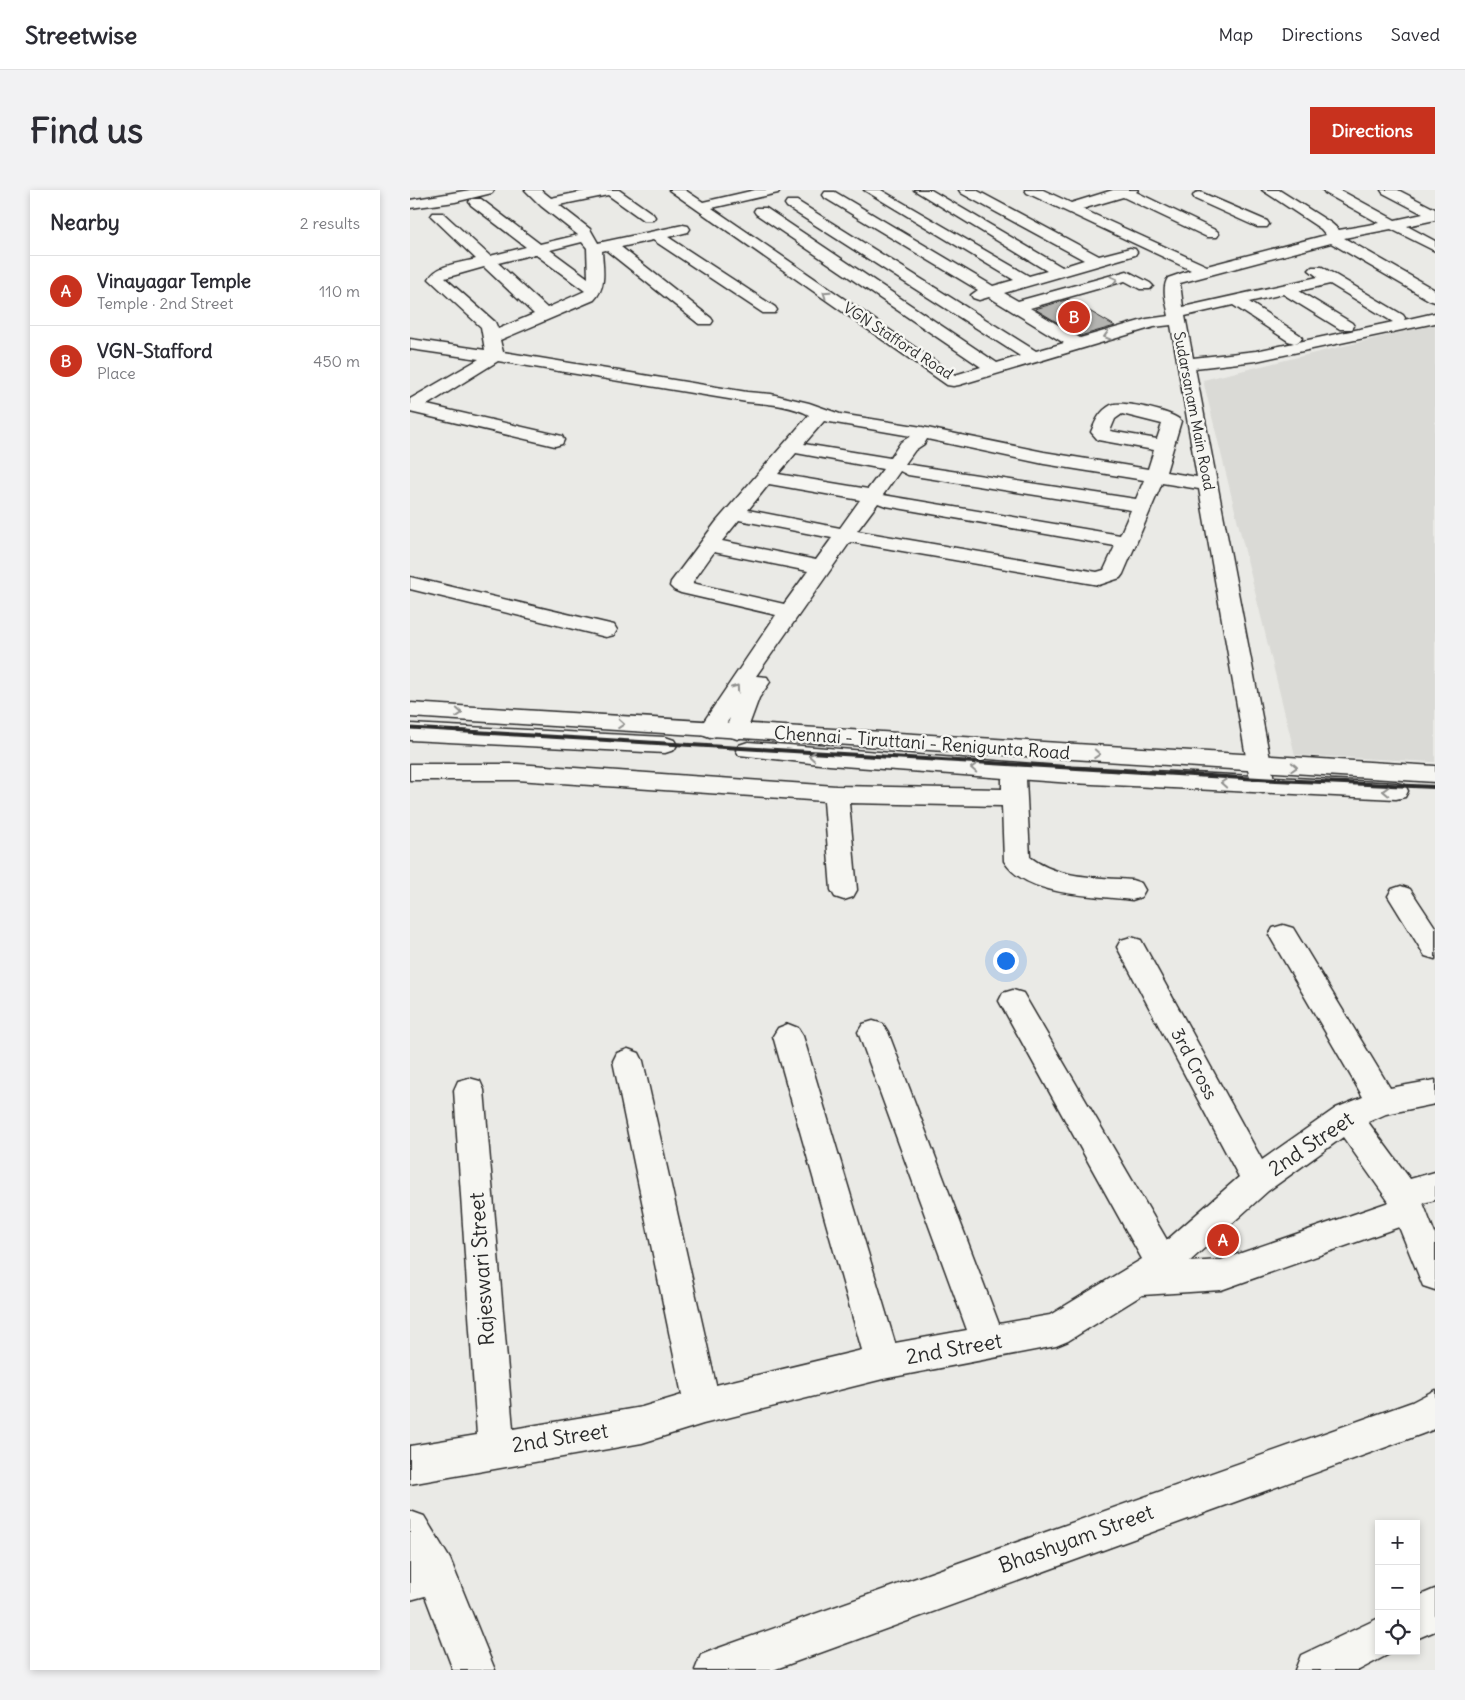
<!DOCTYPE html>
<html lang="en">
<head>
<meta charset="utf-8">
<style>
	body { margin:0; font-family:Delius,sans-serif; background:#f2f2f3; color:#2b2b33 }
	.controls { position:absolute; right:15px; bottom:15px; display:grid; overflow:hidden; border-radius:0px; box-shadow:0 2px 8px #0003 }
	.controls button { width:45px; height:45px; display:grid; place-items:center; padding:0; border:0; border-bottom:1px solid #e1e1e2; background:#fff; color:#2b2b33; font:25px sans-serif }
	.you { position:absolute; left:595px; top:770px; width:18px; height:18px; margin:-12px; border:4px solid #fff; border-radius:50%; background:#1a73e8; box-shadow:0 0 0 8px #1a73e833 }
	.badge { display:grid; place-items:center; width:32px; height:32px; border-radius:50%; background:#c8321e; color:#fff; font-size:16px; font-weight:700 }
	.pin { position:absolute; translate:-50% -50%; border:2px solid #fff; box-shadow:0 1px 5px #0006 }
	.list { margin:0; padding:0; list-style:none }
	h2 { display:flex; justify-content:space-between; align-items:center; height:65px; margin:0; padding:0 20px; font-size:21px }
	h2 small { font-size:16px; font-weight:400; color:#7c7c81 }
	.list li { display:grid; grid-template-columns:32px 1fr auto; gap:15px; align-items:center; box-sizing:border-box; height:70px; padding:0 20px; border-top:1px solid #e1e1e2 }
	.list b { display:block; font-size:19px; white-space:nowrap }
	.list p { margin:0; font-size:16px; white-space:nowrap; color:#7c7c81 }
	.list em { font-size:16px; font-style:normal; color:#7c7c81 }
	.icon { flex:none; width:28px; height:28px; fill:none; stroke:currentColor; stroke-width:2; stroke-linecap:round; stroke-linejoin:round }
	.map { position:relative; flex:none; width:1025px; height:1480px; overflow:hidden; border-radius:0px }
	header { display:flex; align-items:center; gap:30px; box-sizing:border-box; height:70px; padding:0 25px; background:#fff; border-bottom:1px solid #e1e1e2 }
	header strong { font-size:24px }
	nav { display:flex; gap:28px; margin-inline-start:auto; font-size:18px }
	.intro { display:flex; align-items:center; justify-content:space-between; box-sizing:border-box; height:120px; padding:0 30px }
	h1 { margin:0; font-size:35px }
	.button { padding:12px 22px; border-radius:0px; background:#c8321e; color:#fff; font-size:18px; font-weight:700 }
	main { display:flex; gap:30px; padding:0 30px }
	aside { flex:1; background:#fff; border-radius:0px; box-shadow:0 2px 8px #0003 }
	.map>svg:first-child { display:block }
	.built { fill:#dadad6 }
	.building { fill:#b4b4b1; stroke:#2b2b2b }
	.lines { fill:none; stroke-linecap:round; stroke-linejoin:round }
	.minor-casing { stroke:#2b2b2b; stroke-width:3 }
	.highway-casing { stroke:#2b2b2b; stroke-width:3 }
	.minor { fill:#f6f6f2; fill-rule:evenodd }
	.highway { fill:#f6f6f2; fill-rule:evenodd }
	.rail-far1 { stroke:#2b2b2b; stroke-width:3 }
	.rail { stroke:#2b2b2b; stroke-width:4 }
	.oneway { stroke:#90908e }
	.labels { text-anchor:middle; stroke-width:5; stroke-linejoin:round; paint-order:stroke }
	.far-street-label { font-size:15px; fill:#2b2b2b; stroke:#f6f6f2 }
	.street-label { font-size:18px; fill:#2b2b2b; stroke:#f6f6f2 }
	.near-street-label { font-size:21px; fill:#2b2b2b; stroke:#f6f6f2 }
</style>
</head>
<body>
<header>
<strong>Streetwise</strong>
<nav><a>Map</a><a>Directions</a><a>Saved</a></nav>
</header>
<div class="intro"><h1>Find us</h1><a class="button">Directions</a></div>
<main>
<aside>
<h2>Nearby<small>2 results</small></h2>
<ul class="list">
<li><span class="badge">A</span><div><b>Vinayagar Temple</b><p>Temple · 2nd Street</p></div><em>110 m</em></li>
<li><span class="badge">B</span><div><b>VGN-Stafford</b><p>Place</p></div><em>450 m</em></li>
</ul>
</aside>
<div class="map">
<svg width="1025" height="1480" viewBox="0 0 1025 1480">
	<rect width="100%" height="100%" fill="#eaeae6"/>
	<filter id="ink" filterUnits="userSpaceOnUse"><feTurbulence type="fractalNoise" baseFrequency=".02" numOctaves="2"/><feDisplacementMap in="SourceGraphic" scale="10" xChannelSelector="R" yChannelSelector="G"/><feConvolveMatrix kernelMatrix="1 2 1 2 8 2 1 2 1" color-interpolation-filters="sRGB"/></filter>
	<g filter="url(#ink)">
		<path class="built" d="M1025,134V572L885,565L793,190Z"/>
		<path class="building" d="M659,109L705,136L670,146L625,119Z"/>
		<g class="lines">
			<defs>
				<path id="minor" d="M60,0H84L82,3L45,12L0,18V10Z
					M115,0H131L141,8L180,0H209L243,24L245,27L243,30H233L198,5L149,15L180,39L188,53L273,35L278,36L280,39L278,42L258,47L365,117L367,120L365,123H353L243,50L211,57L301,128L303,131L301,134H289L196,60L192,61C193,80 197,96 184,110L90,150L93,162L337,202L361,204L399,213L430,224L512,237L634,262L738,279L744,260L688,250L681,242C686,230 690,221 701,215C712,210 764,222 771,231L756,282L787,287L761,135L744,137L549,195L543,196L537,195L259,0H275L293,12L345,0H370L368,3L302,18L545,185L571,177L346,24L344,21L346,18H356L587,173L610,166L377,17L375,14L377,11H387L626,161L654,153L579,107L569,110L563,108L561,105L568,100L415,8L413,5L415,2H425L583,96L604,90L454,0H471L619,86L637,81L504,0H521L652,77L674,70L551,3L549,0H566L689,66L720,58L725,59L727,62L725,65L594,103L608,111L717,81L740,93L743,96L740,99H730L715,91L620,118L670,148L737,129L759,126C757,115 751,98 758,88L781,80L617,3L615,0H633L661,13L703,0H728L726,2L807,41L809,44L807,47H797L713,7L672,19L797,76L916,45L911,39L852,0H869L921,33L929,40L969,33L915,3L913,0H930L985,30L1013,24L973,3L971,0H988L1025,19V30L997,36L1025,51V61L981,39L934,48L1025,100V112L1019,110L921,53L770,93L773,117L908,87L899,80L902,77H912L993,125L995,128L994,130L1025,123V133L846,171L785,178L865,595L862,601L853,603L844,601L841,595L789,299L752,293L713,384L710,388L689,395L440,352L346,486L357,487L360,492L349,508L335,546L327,549L319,546L315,541L320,528L308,545L300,548L292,545L288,540L366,425L271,403L264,400L260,396L261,392L306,332L399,225C381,215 357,214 337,212L88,171L17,215L152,246L154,250L152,254L145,256L0,222V209L69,169L0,159V149L75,160L71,137L19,89C27,74 51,73 66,69L21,26L23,23H33L80,66L116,57L61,15L59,12L61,9H71L130,54L168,45L131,16ZM172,52L177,58L178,88L140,60ZM125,64L175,101L137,118L88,73ZM74,77L124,124L88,139L85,132L35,88ZM920,94L983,132L884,153L890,151L892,148L890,145L839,112L873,104L930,139H942L944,136L942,133L889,101ZM823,115L878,151L884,153L846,161L783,168L775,126ZM712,224L752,234L747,249L700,241L705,229ZM414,231L501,246L491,252L480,268L394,254ZM517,249L634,274L734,290L726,309L495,274L505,260L514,254ZM386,263L473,279L458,299L368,284ZM490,281L498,285L721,320L710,345L473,305ZM359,294L450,310L430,338L338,320ZM468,313L476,316L705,356L694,380L687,382L447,341ZM329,330L422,348L406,370L312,351ZM304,362L398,381L374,414L282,393Z
					M790,2L857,31L859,34L857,37H847L785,9L783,6L785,3Z
					M0,387L204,435L207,440L204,445L196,447L0,399Z
					M0,574H107L426,596L592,599V589L595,583L604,581L613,583L616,589L620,667C647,689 688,687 722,690L731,693L735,700L731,707L722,710C685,705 615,707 594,671L592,616L439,613L447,700L443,707L434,710L425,707L421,700L414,611L107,590H0Z
					M991,696L1000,699L1025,737V769L1015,766L978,706L982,699Z
					M873,735L883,738L980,898L1025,890V914L976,924L958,932L1000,989L1025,982V1010L1013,1013L1025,1044V1100L1013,1096L989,1037L811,1100L732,1105L658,1151L646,1156L473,1189L293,1234L232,1253L0,1294V1256L67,1245L44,900L48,891L59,888L70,891L74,900L103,1239L232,1217L272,1205L203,871L207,863L218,859L229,863L233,871L306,1195L452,1160L363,846L368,838L378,834L388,838L393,846L485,1153L557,1140L448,842L453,834L463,831L473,834L478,842L589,1134L640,1125L732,1069L589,811L593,803L603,800L613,803L757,1050L829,987L707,757L711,750L721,747L731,750L852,970L926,918L953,907L859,745L863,738ZM933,947L979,1012L811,1070L779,1072L858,1001Z
					M1025,1200V1239L1012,1244L363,1480H285L291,1465L306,1459L1002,1212Z
					M0,1321L14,1326L40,1369L85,1480H43L15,1406L0,1410Z
					M1025,1399V1441L1006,1449V1407Z
					M969,1428V1461L983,1462L949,1480H885L891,1465Z"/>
				<path id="highway" d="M0,513L1025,576V592L0,527Z
					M0,534L255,547L264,550L267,555L264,560L255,563L0,550Z
					M338,552L662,577L986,593L995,595L998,601L995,607L986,609L662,593L419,575L329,565L326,560L329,555Z"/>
			</defs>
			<use href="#minor" class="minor-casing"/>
			<use href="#highway" class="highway-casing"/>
			<use href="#minor" class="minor"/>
			<use href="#highway" class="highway"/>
			<path class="rail-far1" d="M0,538L69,542"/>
			<path class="rail" d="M48,541L866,590L1025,597"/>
		</g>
		<defs><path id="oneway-chevron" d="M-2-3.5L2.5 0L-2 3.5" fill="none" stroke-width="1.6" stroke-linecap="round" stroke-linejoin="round" transform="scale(1.25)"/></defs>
		<g class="oneway">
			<use href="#oneway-chevron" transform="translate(704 90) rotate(-15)"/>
			<use href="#oneway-chevron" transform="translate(416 104) rotate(-145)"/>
			<use href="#oneway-chevron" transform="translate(697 146) rotate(164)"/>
			<use href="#oneway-chevron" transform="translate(326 498) rotate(-55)"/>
			<use href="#oneway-chevron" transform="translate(49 523) rotate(4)"/>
			<use href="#oneway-chevron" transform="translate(211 534) rotate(4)"/>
			<use href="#oneway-chevron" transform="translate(687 564) rotate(4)"/>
			<use href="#oneway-chevron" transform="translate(402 566) rotate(-175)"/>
			<use href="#oneway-chevron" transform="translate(884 577) rotate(3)"/>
			<use href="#oneway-chevron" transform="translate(564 578) rotate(-177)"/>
			<use href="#oneway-chevron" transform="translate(814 593) rotate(-176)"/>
			<use href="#oneway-chevron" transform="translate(976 601) rotate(-178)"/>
		</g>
	</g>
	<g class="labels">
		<g class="far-street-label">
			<text transform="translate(488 151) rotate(33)" y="5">VGN Stafford Road</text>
			<text transform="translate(784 221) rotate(79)" y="5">Sudarsanam Main Road</text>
		</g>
		<g class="street-label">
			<text transform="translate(512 553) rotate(4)" y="6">Chennai - Tiruttani - Renigunta Road</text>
			<text transform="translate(784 874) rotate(62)" y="6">3rd Cross</text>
		</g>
		<g class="near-street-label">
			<text transform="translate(901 954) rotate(-34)" y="7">2nd Street</text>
			<text transform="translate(72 1079) rotate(-94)" y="7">Rajeswari Street</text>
			<text transform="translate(544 1159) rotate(-10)" y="7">2nd Street</text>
			<text transform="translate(150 1248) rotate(-9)" y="7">2nd Street</text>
			<text transform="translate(666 1349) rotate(-20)" y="7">Bhashyam Street</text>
		</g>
	</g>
</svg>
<div class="controls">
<button>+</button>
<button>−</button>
<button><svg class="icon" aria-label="locate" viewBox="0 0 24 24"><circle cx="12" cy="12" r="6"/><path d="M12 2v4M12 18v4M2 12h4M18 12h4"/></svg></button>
</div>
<div class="you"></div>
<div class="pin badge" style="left:813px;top:1050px">A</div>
<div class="pin badge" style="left:664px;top:127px">B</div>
</div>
</main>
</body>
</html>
